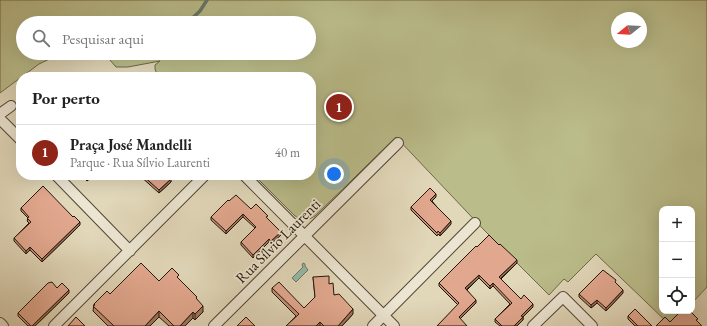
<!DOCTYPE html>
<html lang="pt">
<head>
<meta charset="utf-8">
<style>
	body { margin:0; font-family:"EB Garamond",serif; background:#f2f2f2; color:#222 }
	.controls { position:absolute; right:12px; bottom:12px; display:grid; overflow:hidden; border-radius:8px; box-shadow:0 4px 16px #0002 }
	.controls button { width:36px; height:36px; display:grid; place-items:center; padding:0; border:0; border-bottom:1px solid #e0e0e0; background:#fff; color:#222; font:20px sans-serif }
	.compass { position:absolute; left:611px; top:12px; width:36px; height:36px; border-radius:50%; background:#fff; box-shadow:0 4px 16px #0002; rotate:252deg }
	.you { position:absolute; left:334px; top:174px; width:14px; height:14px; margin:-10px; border:3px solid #fff; border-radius:50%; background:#1a73e8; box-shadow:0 0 0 6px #1a73e833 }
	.badge { display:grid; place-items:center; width:26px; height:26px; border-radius:50%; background:#8f2418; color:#fff; font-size:13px; font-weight:700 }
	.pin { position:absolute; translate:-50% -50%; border:2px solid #fff; box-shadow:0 1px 4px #0006 }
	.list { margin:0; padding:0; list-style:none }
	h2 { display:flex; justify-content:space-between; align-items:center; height:52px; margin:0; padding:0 16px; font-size:17px }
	h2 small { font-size:13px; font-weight:400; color:#767676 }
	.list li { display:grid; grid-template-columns:26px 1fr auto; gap:12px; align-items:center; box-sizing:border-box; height:56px; padding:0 16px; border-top:1px solid #e0e0e0 }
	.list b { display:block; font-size:15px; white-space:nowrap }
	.list p { margin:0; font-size:13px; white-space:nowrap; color:#767676 }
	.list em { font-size:13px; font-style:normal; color:#767676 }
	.icon { flex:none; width:22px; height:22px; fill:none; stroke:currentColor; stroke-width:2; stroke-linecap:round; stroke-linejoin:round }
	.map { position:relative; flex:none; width:707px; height:326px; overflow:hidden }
	.search { position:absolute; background:#fff; box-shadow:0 4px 16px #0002; left:16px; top:16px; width:300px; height:44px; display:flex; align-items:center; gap:10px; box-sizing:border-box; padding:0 14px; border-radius:22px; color:#767676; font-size:15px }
	.panel { position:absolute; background:#fff; box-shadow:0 4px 16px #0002; left:16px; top:72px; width:300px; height:108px; border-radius:16px }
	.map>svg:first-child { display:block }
	.green { fill:#babc8a; stroke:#6f6948; fill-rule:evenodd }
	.water { fill:#95baaa; stroke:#687869 }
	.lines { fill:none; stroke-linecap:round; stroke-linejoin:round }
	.stream { stroke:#687869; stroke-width:3.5 }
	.street-casing { stroke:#534634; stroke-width:12 }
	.street { stroke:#ece5d2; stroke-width:10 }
	.wall { fill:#c2907b; stroke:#241607 }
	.shaded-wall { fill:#9e7664; stroke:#241607 }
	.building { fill:#e2a88f; stroke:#241607 }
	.labels { text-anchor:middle; stroke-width:3.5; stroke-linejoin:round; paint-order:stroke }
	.street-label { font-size:15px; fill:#241607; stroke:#ece5d2 }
</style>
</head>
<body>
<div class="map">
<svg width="707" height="326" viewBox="0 0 707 326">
	<rect width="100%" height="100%" fill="#e1d7b9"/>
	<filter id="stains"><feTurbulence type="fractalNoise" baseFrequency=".005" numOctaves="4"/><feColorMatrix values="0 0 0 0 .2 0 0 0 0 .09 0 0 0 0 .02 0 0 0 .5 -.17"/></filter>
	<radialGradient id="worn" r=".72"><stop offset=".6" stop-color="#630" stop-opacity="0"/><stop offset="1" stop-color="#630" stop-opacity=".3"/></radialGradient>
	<path class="green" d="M0,0H707V287L692,303V209H662V311H684L670,325L596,254L568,282L564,279L549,295L485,231L396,137L315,216C308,221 301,221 294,215L254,175H311V77H158L155,69V65L160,61L128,67H116L104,53H309V23H23V53H62L39,64L0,93ZM617,18H641V42H617Z"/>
	<path class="water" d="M303,263L305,264V266L308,270L296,282L292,278L303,267L302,265Z"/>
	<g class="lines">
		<path class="stream" d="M187,23L200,11L207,0"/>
		<defs>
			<path id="street" d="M0,114L11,106
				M0,119L21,140
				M56,175L130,251
				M244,175L394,326
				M0,323L3,326
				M54,326L205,175
				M214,326L398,143
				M373,326L475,223
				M533,326L563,297L592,326"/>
		</defs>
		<use href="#street" class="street-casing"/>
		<use href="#street" class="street"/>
	</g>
	<path class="wall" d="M81,175H94L87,181Z
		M139,175H174L170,178L171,182L159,193Z
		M436,197L432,201L451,224L440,236L438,234L437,236L411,210V207Z
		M229,201L251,209L268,219L281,235L271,244L269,242L253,258L241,245V242L255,228L243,217L226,234L211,220V217Z
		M21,208L80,225L42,262L30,250L26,254L14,241V238L29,223L27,221L28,218L21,211Z
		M477,247L517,263L501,279L521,299L533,307L523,317V320L517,326H500L495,322V319L510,304L493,286L490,289L479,278L467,290L476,303L437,326L458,305L439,286V283Z
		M313,277L329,284L334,295L353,314L342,326H286L296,316L272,292V288L304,308L315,297Z
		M179,280L197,300L203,312L195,320L193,318L185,326H169L159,317L150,326H108L93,311L94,304L110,294L159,281Z
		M616,283L623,293L606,311L597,303L591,308L579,297V294Z
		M57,288L69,293L35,326H28L18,316V313Z
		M628,316L652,326H635L628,319Z"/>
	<path class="shaded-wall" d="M91,175H94L87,181V178Z
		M170,175H174L169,180V177Z
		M171,179V182L159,193V190Z
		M436,194V197L430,203V200Z
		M243,214V217L226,234V231Z
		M451,221V224L440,236V233Z
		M80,222V225L42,262V259Z
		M281,232V235L271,244V241Z
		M269,239V242L253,258V255Z
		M30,247V250L26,254V251Z
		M517,260V263L499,280V277Z
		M479,275V278L465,291V288Z
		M493,283V286L490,289V286Z
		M69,290V293L35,326H32Z
		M623,290V293L606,311V308Z
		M476,300V303L459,320V317Z
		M597,300V303L591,308V305Z
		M533,304V307L522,318L523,317V320L517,326H514L521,316Z
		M203,306V312L195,320V314Z
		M353,309V314L342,326H338Z
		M159,311V317L150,326H145Z
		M193,312V318L185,326H180Z
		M320,322V326H316Z"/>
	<path class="building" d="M84,175H91L87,178Z
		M142,175H170L169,177L171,179L159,190Z
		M43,186L73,217L74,216L80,222L42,259L30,247L26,251L14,238L31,222L27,218L29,217L21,208Z
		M430,188L436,194L430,200L451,221L440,233L438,231L437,233L411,207Z
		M236,195L251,209L256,204L268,216L266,217L281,232L271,241L269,239L253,255L241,242L256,227L243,214L226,231L211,217L228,200L229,201Z
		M489,235L499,245L500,244L517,260L499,277L521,299L524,295L533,304L521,316L523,317L514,326H502L495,319L512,303L493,283L490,286L479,275L465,288L476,300L459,317L467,326H437L459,303L439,283L476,246L477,247Z
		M141,263L159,281L172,268L179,275L177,277L197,297L196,298L203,306L195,314L193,312L180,326H174L159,311L145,326H114L93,306L95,305L94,304L107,291L110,294Z
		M603,270L616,280L615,282L623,290L606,308L597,300L591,305L579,294Z
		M329,276V284L333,283L334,295L339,294L353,309L338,326H324L320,322L316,326H286L299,314L272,288L279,282L304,308L315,297L313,277Z
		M52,282L57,288L62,283L69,290L32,326H31L18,313L48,283Z
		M635,309L652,326H638L628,316Z
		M681,311H690L698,319L696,320L702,326H656L665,317L670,322Z
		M76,317L85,326H68Z
		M246,317L255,326H237Z"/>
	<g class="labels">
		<g class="street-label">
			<text transform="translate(278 241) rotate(-45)" y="5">Rua Sílvio Laurenti</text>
		</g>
	</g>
	<rect width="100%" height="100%" filter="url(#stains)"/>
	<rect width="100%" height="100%" fill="url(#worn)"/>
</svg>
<div class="controls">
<button>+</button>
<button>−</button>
<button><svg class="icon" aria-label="locate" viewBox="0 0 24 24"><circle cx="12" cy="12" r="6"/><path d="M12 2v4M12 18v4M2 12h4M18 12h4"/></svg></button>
</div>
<svg class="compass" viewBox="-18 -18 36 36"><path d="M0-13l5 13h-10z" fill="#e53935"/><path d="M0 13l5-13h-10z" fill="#767676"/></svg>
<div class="you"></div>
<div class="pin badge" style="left:339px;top:107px">1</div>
<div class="search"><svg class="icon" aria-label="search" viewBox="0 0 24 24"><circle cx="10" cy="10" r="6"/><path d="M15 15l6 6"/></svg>Pesquisar aqui</div>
<section class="panel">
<h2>Por perto<small></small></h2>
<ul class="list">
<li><span class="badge">1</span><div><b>Praça José Mandelli</b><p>Parque · Rua Sílvio Laurenti</p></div><em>40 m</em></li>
</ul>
</section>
</div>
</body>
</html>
